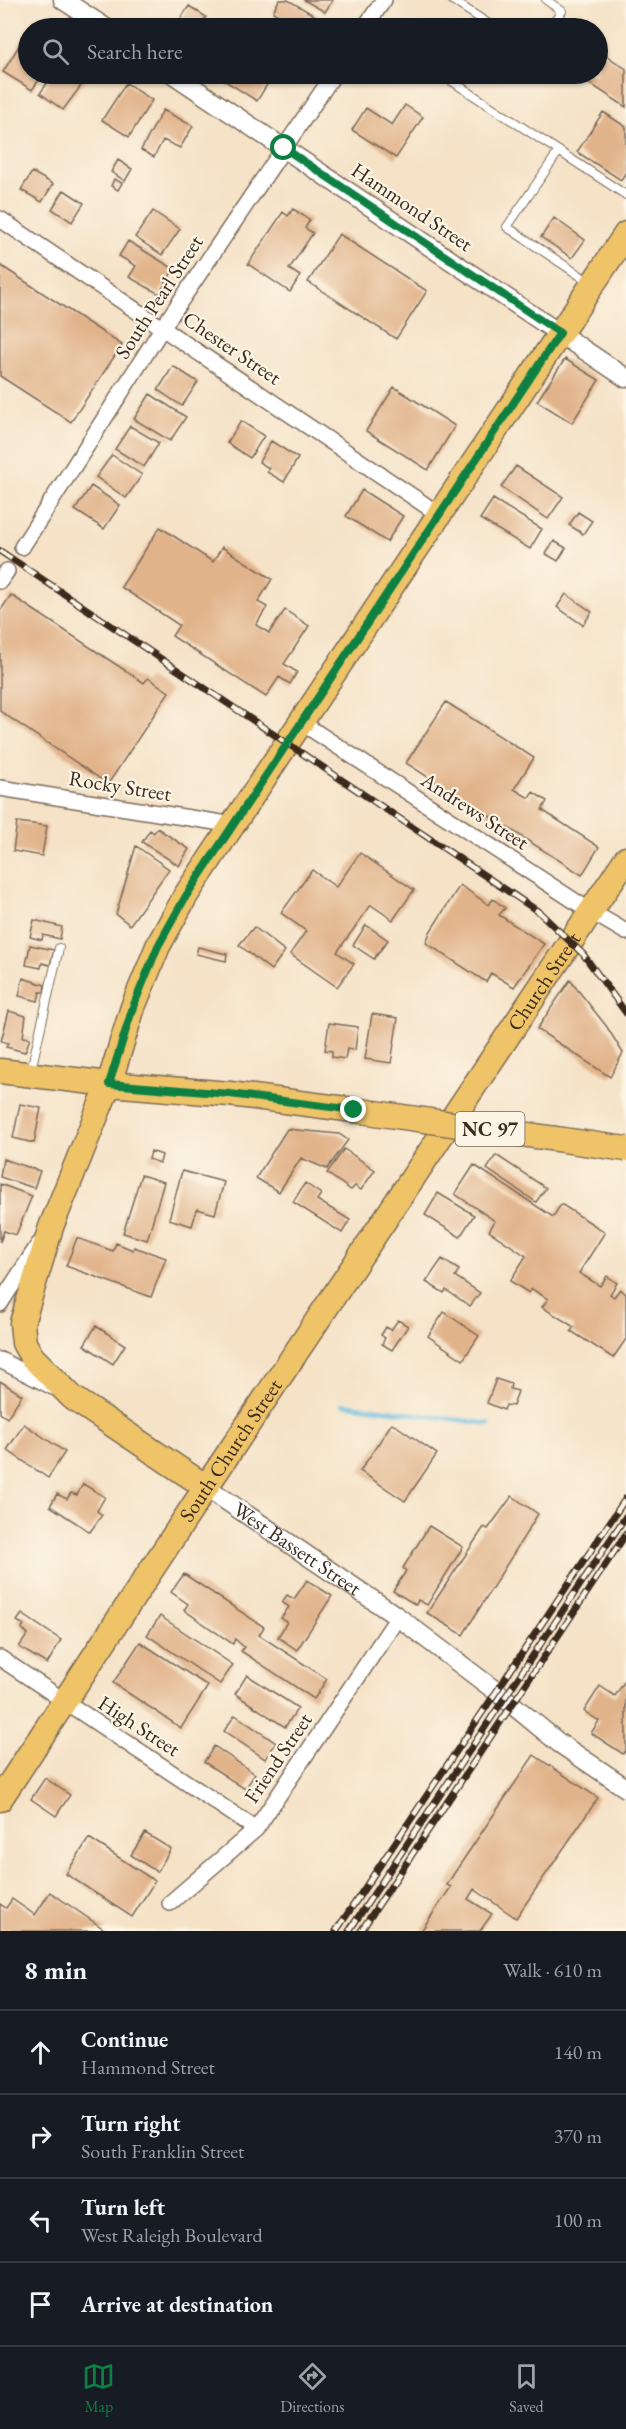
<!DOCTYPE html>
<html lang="en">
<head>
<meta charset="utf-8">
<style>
	body { margin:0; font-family:"EB Garamond",serif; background:#242831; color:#f1f3f6 }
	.stop { position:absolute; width:18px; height:18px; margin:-14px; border:4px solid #0b8043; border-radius:50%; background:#fff }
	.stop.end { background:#0b8043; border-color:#fff; box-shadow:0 2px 6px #0008 }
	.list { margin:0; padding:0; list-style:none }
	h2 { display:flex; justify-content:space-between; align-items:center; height:78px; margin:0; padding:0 24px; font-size:26px }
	h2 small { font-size:20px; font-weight:400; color:#9ea1a6 }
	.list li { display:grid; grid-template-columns:39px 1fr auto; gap:18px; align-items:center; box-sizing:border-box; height:84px; padding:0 24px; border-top:2px solid #363941 }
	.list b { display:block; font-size:22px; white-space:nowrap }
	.list p { margin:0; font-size:20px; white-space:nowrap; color:#9ea1a6 }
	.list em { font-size:20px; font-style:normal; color:#9ea1a6 }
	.icon { flex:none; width:33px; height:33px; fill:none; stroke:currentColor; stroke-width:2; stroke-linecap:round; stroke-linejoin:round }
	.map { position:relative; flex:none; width:626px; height:1931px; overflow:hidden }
	.search { position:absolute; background:#171b24; box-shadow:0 2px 4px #0004; left:18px; right:18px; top:18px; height:66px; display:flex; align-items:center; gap:15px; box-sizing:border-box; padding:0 21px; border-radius:33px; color:#9ea1a6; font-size:22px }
	.sheet { height:414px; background:#171b24 }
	nav { display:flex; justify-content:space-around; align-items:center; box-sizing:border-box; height:84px; border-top:2px solid #363941; background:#171b24; font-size:16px; color:#9ea1a6 }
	nav a { display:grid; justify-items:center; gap:3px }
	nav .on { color:#0b8043 }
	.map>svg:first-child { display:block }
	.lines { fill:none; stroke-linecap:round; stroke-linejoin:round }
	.stream { stroke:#64bbe1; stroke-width:4.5 }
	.building { fill:#e1b38a }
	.service-casing { stroke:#7c6a59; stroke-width:10 }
	.minor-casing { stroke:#7c6a59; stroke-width:18 }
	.tertiary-casing { stroke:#7c6a59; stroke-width:21 }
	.primary-casing { stroke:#7c6a59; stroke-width:27 }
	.service { stroke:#fff; stroke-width:8 }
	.minor { stroke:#fff; stroke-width:15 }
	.tertiary { stroke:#fff; stroke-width:18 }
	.primary { stroke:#efc469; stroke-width:24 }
	.rail-casing { stroke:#3b2a1e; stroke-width:7 }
	.rail { stroke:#fcf5e5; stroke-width:4.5; stroke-dasharray:14; stroke-linecap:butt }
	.primary-bridge-casing { stroke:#7c6a59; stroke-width:27; stroke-linecap:butt }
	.primary-bridge { stroke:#efc469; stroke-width:24 }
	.route { stroke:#0b8043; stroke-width:8 }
	.labels { text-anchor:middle; stroke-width:4.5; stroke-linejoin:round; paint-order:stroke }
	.shield { fill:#fcf5e5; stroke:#75675a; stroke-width:1.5 }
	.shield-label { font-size:20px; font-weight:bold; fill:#3b2a1e }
	.street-label { font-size:21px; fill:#3b2a1e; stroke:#fcf5e5 }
</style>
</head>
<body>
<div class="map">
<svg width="626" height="1931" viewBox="0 0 626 1931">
	<rect width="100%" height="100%" fill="#fcf5e5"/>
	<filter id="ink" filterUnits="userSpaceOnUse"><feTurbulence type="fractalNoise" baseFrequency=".0167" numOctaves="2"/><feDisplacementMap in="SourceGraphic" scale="12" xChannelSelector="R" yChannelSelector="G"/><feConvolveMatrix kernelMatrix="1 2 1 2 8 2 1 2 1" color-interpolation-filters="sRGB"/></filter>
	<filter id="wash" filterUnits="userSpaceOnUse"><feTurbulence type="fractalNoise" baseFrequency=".008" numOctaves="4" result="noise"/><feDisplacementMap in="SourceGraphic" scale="24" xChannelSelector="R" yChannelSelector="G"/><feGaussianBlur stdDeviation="1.35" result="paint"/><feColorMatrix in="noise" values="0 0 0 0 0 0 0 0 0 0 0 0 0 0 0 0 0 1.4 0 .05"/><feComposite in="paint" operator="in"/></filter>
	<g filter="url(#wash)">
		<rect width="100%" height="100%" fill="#f5e2c7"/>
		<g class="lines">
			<path class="stream" d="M342,1404L489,1424"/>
		</g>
		<g id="blocks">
			<path class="building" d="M279,0H288L321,19L316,28H284L280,26L285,19L273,12Z
				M304,0H333L325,12Z
				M189,6L206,17L199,28H174Z
				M250,23L261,28H246Z
				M28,31V74H43L32,90L3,72Z
				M598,50L626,69V107L575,74H598Z
				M54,74H78L86,79L63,110L40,93Z
				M214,74H270L273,75L257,101Z
				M126,83L152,100L129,137L102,120Z
				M405,105L423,117L396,158L352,130L366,108L392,125Z
				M163,110L193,126L180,148L163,140L154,157L141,150Z
				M603,112L626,127V172L621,180L577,152Z
				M118,160L132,169L125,181L111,172Z
				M32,172L53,184L42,202L21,190Z
				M114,179L122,183L118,190L111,186Z
				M64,190L84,203L72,222L52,209Z
				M293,209L310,220L305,228L313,233L289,269L300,276L290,292L248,264L283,212L288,216Z
				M153,211L180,229L162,255L135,237Z
				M554,218L585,240L572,258L541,237Z
				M339,234L427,291L396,339L308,282Z
				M128,241L174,269L159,294L129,277L136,266L119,256Z
				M0,265L122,345L71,422L0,376Z
				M565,359L599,380L572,423L537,401Z
				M173,366L198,382L182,406L158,390Z
				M394,387L455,426L428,470L366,431Z
				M150,394L186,417L170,441L134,419Z
				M241,421L264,436L250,458L227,443Z
				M130,426L159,443L144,467L115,449Z
				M271,441L298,458L284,482L267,472L269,468L259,462Z
				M112,455L142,475L126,498L96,477Z
				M516,466L563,497L548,519L501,487Z
				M91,486L120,505L104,529L75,510Z
				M362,490L403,516L387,542L346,516Z
				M493,499L542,529L530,549L480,519Z
				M578,512L592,521L583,534L569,525Z
				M160,527L213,562L222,547L272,579L258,602L267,607L256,625L269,633L285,610L309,626L284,664L297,672L290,684L279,677L266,697L172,636L179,625L121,587Z
				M554,541L566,548L558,561L546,554Z
				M566,594L592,612L583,625L557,607Z
				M11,595L144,683L148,678L169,692L108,784L0,711V611Z
				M446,702L534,758L514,789L529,798L533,792L547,801L542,810L599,847L582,875L406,763Z
				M17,822L47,826L42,856L13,851Z
				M157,828L189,849L179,866L142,842L150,830L154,833Z
				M136,846L169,869L130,925L116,914Z
				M360,853L414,890L393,920L371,905L337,952L354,964L337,987L290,954L306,931L281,913L312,870L336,887Z
				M460,885L489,905L493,899L505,908L499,915L544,944L514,987L491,973L486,982L426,943L430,932Z
				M34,920L62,927L60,939L43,935L42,940L30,937Z
				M366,925L388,940L374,959L353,945Z
				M254,927L285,951L271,970L239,945Z
				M30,945L54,950L50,965L42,963L41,968L26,965Z
				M198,947L227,954L226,961L196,954Z
				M23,978L45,985L44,992H40L38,1001L19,996Z
				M570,980L607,1027L623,1053L610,1077L537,1029Z
				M9,1011L26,1016L23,1037L30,1038L25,1052L6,1047L8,1043L1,1041Z
				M372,1014L398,1018L391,1063L365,1059Z
				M329,1023L358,1027L355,1050L347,1049L345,1059L332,1057V1051L325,1050Z
				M20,1104L41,1108L34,1143L13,1138Z
				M287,1129L339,1134L348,1140L327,1169L301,1158L279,1192L256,1178Z
				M344,1149L375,1170L361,1190L355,1186L351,1190L327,1173Z
				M151,1151L162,1155L160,1163L149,1159Z
				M496,1155L546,1188L536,1202L487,1169Z
				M3,1159L40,1171L34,1188L0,1177Z
				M474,1165L553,1217L561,1204L605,1232L579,1273L600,1286L607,1276L617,1283L610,1294L614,1297L620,1289L626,1294V1339L613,1358L571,1331L574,1327L542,1307L548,1299L532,1289L529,1293L510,1281L526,1256L489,1231L495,1221L455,1194Z
				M182,1171L224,1182L215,1214L197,1209L192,1226L169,1219Z
				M141,1175L164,1182L147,1240L123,1233Z
				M305,1183L321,1194L317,1200L350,1220L342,1233L293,1202Z
				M0,1184L32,1196L16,1235L4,1231L0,1242Z
				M438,1193L474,1215L460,1237L425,1215Z
				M77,1238L113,1251L116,1243L133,1250L134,1247L166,1258L151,1297L66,1266Z
				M442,1259L459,1270L455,1276L480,1293L470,1306L446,1290L444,1293L426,1282Z
				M444,1312L479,1336L463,1360L428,1336Z
				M398,1320L408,1326L392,1350L382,1344L385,1338L381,1335L386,1327L391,1330Z
				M96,1326L125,1345L113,1364L84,1345Z
				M496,1379L511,1384L510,1389L518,1391L513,1406L506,1405L504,1410L487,1403Z
				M0,1381L22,1395L7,1418L0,1413Z
				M392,1423L437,1454L405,1501L360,1471Z
				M24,1424L65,1452L48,1478L7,1450Z
				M83,1484L105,1497L97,1511L102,1515L90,1532L50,1506L57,1494L67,1499L71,1493L77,1495Z
				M512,1496L538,1514L463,1635L427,1613L484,1527L488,1529Z
				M429,1526L463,1547L427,1605L418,1600L416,1605L393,1591L406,1571L403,1568Z
				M184,1574L264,1627L259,1635L327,1679L314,1699L241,1651L244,1647L235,1639L233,1644L184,1610L188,1604L171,1592Z
				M307,1580L332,1596L297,1650L278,1637L287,1622L281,1618L289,1607L282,1602L287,1595L294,1599Z
				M22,1614L61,1640L47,1664L19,1647L28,1634L22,1629L24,1625L17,1621Z
				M160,1616L233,1665L220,1684L147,1635Z
				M140,1642L208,1686L181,1728L113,1683Z
				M247,1675L298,1708L285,1727L235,1694Z
				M626,1679V1750L623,1754L591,1733L599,1721L584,1711L600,1686L615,1696Z
				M235,1715L276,1743L265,1759L224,1731Z
				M214,1746L255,1774L245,1789L204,1762Z
				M534,1755L598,1798L516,1918L474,1889L468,1899L492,1914L480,1931H421L451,1887L447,1885L453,1875Z
				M45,1778L70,1795L56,1816L31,1799Z
				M145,1833L171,1849L157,1872L131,1855Z
				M89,1838L155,1881L132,1917L66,1874Z
				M50,1892L107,1931H0V1904L6,1908L12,1899L35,1915Z"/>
		</g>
	</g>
	<g filter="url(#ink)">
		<use href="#blocks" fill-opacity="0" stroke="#7c6a59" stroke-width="1.5"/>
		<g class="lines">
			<defs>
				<path id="service" d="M452,0L495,28
					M546,0L562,11L550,28
					M441,74L626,195
					M559,151L507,227L591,283
					M31,1070L59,948"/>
				<path id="minor" d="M364,28L384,0
					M0,219L440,515
					M22,547L163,327L334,74
					M0,581L7,571
					M302,723L590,911L626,932
					M0,788L234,825
					M0,1304L39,1244
					M0,1360L53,1387
					M0,1658L256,1829
					M170,1903L256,1829L398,1617"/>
				<g id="tertiary">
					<path d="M63,0L106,28"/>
					<path d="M173,74L626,378"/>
					<path id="s1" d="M206,1487L398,1617L497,1692L559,1743L626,1788"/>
				</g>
				<g id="primary">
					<path d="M0,1071L109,1084L230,1094L354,1110"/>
					<path d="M206,1487L73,1398L32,1357L24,1343L22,1323L51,1227L109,1084L133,1007L158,946L186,895L626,234"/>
					<path id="s2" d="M0,1799L206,1487L626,859"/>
				</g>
			</defs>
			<use href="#service" class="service-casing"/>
			<use href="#minor" class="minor-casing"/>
			<use href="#tertiary" class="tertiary-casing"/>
			<use href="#primary" class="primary-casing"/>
			<use href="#service" class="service"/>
			<use href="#minor" class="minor"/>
			<use href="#tertiary" class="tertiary"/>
			<use href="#primary" class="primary"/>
			<defs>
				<path id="rail" d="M0,551L539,912L583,954L626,1013
					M336,1931L626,1498
					M349,1931L626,1516
					M361,1931L626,1534"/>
			</defs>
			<use href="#rail" class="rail-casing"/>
			<use href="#rail" class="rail"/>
			<defs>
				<path id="primary-bridge" d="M354,1110L626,1149"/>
			</defs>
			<use href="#primary-bridge" class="primary-bridge-casing"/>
			<use href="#primary-bridge" class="primary-bridge"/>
		</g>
	</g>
	<g class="lines" filter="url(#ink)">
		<path class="route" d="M284,148L560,333L186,896L158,946L133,1007L109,1084L230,1094L354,1110"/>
	</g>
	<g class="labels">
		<rect class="shield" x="455.5" y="1112" width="69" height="34" rx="4.5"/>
		<g class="shield-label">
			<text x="490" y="1136">NC 97</text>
		</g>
		<g class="street-label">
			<text transform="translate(412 207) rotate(34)" y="7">Hammond Street</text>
			<text transform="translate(159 297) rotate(-57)" y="7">South Pearl Street</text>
			<text transform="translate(232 348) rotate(34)" y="7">Chester Street</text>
			<text transform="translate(120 786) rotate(9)" y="7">Rocky Street</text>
			<text transform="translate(475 811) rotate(33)" y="7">Andrews Street</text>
			<text dy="7" stroke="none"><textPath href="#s2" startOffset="982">Church Street</textPath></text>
			<text dy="7" stroke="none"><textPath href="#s2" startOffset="418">South Church Street</textPath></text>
			<text dy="7" stroke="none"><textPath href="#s1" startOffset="110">West Bassett Street</textPath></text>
			<text transform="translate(139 1726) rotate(33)" y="7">High Street</text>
			<text transform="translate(278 1758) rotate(-56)" y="7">Friend Street</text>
		</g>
	</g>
</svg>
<div class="stop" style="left:284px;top:148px"></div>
<div class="stop end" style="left:354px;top:1110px"></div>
<div class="search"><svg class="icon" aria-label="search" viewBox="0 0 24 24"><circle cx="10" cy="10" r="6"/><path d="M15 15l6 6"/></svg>Search here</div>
</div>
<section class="sheet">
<h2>8 min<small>Walk · 610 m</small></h2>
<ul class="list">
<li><svg class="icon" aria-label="ahead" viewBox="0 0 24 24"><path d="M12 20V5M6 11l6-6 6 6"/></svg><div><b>Continue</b><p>Hammond Street</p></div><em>140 m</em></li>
<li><svg class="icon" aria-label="right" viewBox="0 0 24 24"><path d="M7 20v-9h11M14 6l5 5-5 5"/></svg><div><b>Turn right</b><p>South Franklin Street</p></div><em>370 m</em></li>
<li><svg class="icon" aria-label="left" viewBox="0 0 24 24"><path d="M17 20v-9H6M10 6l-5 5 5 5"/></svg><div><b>Turn left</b><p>West Raleigh Boulevard</p></div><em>100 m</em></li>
<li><svg class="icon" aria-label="arrive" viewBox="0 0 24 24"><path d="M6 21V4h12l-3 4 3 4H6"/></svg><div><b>Arrive at destination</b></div></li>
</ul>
</section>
<nav>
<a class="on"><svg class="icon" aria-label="map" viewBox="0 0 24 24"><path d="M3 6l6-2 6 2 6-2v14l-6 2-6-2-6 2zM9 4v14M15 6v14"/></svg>Map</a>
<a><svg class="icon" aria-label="directions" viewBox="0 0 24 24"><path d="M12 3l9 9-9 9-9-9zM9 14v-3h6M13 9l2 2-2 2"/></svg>Directions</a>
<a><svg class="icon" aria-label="saved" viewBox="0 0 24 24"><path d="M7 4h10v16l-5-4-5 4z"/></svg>Saved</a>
</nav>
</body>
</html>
